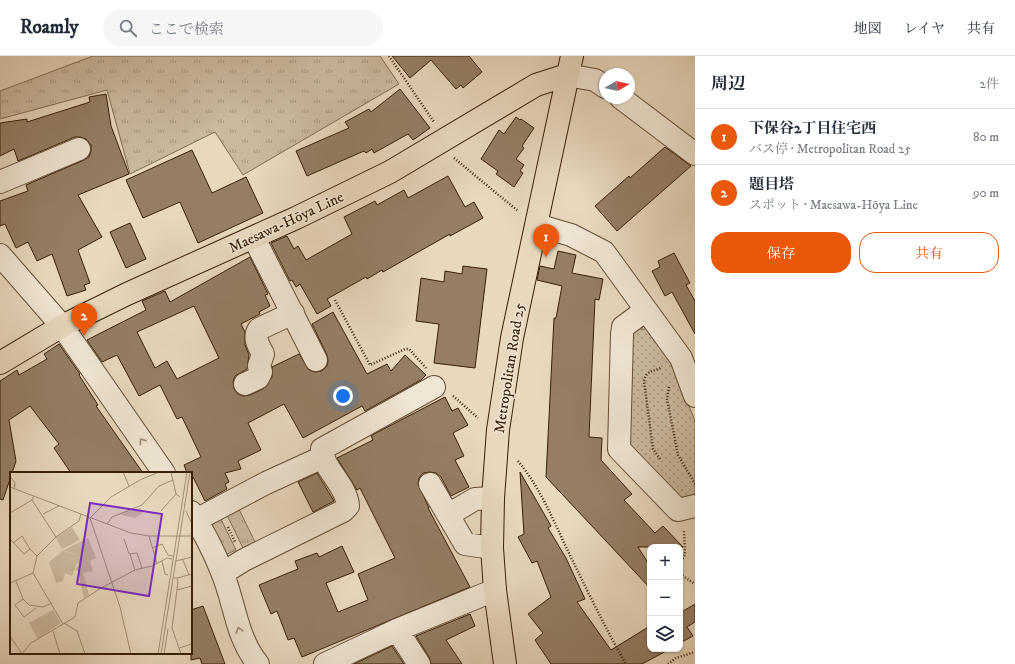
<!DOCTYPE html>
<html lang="ja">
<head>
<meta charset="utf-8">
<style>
	body { margin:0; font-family:"IM FELL DW Pica","Noto Serif JP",serif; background:#f6f6f7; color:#1f2937 }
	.controls { position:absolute; right:12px; bottom:12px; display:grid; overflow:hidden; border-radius:8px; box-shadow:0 1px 3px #0004 }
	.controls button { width:36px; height:36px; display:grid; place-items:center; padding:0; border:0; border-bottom:1px solid #e0e1e3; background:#fff; color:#1f2937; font:20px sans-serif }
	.compass { position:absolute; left:599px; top:12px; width:36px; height:36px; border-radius:50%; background:#fff; box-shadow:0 1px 3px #0004; rotate:81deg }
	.you { position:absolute; left:343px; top:340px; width:14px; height:14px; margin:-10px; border:3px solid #fff; border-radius:50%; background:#1a73e8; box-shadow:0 0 0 6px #1a73e833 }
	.badge { display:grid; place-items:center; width:26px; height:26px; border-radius:50%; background:#ea580c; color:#fff; font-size:13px; font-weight:700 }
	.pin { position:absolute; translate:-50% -33px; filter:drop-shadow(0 1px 2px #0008) }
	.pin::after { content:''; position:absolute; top:21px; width:14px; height:12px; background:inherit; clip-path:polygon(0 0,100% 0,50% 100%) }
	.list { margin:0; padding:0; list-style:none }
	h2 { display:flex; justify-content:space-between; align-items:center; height:52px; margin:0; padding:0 16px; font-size:17px }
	h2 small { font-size:13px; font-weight:400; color:#747a83 }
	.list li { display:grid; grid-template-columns:26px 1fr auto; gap:12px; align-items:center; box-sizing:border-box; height:56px; padding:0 16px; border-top:1px solid #e0e1e3 }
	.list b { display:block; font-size:15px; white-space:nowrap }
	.list p { margin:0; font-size:13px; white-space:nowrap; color:#747a83 }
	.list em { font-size:13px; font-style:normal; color:#747a83 }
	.actions { display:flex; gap:8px; padding:12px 16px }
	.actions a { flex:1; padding:9px 0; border:1px solid #ea580c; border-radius:16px; text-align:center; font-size:14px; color:#ea580c }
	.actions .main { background:#ea580c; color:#fff }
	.icon { flex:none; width:22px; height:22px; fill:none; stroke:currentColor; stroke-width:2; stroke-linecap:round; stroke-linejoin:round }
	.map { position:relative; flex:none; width:695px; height:608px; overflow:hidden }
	header { display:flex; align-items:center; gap:24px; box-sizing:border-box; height:56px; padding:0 20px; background:#fff; border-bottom:1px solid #e0e1e3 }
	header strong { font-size:19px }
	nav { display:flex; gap:22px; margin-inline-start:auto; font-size:14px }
	.search { width:280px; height:36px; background:#f6f6f7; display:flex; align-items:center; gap:10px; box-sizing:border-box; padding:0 14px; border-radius:22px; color:#747a83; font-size:15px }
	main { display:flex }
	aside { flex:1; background:#fff }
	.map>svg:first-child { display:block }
	.grass { fill:url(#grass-tufts); stroke:#826c52 }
	.park { fill:url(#park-dots); stroke:#826c52 }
	.building { fill:#947f65; stroke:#391f05; fill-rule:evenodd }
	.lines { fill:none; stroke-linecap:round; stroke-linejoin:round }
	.minor-casing { stroke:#654d33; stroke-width:24 }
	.major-casing { stroke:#391f05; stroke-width:24 }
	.path { stroke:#391f05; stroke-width:2.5; stroke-dasharray:1 2; stroke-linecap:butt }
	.minor { stroke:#f0e6d4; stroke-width:22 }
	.major { stroke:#e8d8bd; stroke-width:22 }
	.oneway { stroke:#9e8c77 }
	.labels { text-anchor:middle; stroke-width:3; stroke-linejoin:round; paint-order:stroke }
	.street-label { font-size:15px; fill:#391f05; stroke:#f0e6d4 }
	.inset-road { fill:none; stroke:#a28e73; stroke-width:1 }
	.view { fill:#7b2cbf; fill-opacity:0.15; stroke:#7b2cbf; stroke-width:2 }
	.inset-edge { fill:none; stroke:#391f05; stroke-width:2 }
</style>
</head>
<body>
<header>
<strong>Roamly</strong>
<div class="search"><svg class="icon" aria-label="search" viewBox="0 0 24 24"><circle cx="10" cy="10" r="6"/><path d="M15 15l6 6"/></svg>ここで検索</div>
<nav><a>地図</a><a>レイヤ</a><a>共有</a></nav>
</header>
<main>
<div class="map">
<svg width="695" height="608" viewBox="0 0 695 608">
	<defs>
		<pattern id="grass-tufts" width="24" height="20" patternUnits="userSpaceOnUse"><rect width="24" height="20" fill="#cab99e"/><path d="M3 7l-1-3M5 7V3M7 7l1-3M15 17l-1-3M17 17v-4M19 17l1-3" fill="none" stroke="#a5967f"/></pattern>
		<pattern id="park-dots" width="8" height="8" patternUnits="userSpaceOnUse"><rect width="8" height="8" fill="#cab99e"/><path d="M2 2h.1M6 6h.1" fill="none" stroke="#a5967f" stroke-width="1.8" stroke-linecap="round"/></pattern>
	</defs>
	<rect width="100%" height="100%" fill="#e8d8bd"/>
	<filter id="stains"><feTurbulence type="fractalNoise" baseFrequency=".005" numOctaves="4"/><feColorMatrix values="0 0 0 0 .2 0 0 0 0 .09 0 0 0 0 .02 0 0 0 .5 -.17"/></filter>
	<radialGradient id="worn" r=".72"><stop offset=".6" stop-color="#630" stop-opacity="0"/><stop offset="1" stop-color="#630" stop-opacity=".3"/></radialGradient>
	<path class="grass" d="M93,0H380L399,28L243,119L215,76L130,118L107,34L0,63V35Z
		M236,447L255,486L243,492L224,453Z
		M218,457L236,494L221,501L204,464Z"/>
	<path class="park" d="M631,273H652L669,300L695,365V444L681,446L630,395Z"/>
	<path class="building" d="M392,0H469L482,16L463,32L461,29L456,33L431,4L410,22Z
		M400,33L430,72L413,84L408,78L374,97L372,93L366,97L364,95L307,120L296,95L349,72L345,66L369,53L371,56Z
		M106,38L111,70L129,118L78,139L102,181L78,194L90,227L84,229L86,234L67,240L52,198L37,205L28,186L16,192L5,168L0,170V145L28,135L26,129L84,104L89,101L91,95V89L86,83L80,81H75L18,105L14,93L0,100V67L27,63V66L90,46L89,41Z
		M516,61L520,64L521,63L534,72L522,90L524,92L516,103L524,109L520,115L523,117L514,131L496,118L498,115L481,103L499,74L504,78Z
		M665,91L691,110L617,175L595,150L629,120L630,122Z
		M192,94L212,137L246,121L263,157L198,187L180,146L143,162L126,124Z
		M448,120L465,151L474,146L483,162L450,180V178L383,216L382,214L367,223L366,221L327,243L331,250L317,258L300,228L296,231L292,224L290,225L271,187L287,180L294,193L298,190L306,204L352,178L344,161L375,145L377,149L404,134L408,142Z
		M130,167L146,203L126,212L110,176Z
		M558,195L576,199L572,217L603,223L599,244L595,243L589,381L602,382L601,404L632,438L624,444L655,477L663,470L683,491H638L650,510V532L546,421L554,262H556L562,230L537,224L540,210L554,213Z
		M674,197L690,227L686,229L695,245V278L672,236L665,240L652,215L660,211L658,205Z
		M250,201L268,238L265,239L270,250L259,256L260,258L241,268L245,276V289L249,299L247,313L235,320L233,326L234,333L238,338L243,340L250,339L263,333L272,321V311L299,298L309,314L315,316L322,315L327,310L328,305L327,299L312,268L333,256L367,318L387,308L391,315L405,299L426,319L421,324L365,355L362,350L303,382L284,348L248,367L261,394L238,405L241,413L225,417L229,426L225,428L227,433L205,445L193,421L191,422V417H187L184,409L201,401L182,361L177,363L160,329L139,340L117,299L102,306L87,284L146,254L142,245L165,235L170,246ZM194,250L219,302L177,323L167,305L155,312L137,276Z
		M463,210L487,213L475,312L434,307L439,268L416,265L421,222L444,226L445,215L462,218Z
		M59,288L80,318L79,319L98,349L96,350L143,417H71L54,392L59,388L30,350L9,364L16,405L3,444L0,443V325L17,314L19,319L47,303L44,298Z
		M445,341L452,355L458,352L468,369L453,377L464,400L455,404L469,431L451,440L441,421L436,417L430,416L423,417L419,422L418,428L429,452H428L470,531L302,601L294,582L288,584L277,555L271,558L259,529L298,513L295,505L317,497L319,501L342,490L354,516L326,527L338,556L368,544L358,518L395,502L360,432L357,434L337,402L373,384L371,380L376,377Z
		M520,416L551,470L548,472L566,502L585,543L577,546L611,594L650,570V593H670L642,608H551L535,584L543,577L528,558L551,541L537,505L532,507L518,481L524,478Z
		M317,417L334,445L313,456L298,426Z
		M695,548V566L687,571L693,580L680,587V557Z
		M203,550L225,608H202L200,602L191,604V554Z
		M470,558L475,570L446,584L462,608H431L429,601L416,580Z
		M392,590L404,608H354Z"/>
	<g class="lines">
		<defs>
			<path id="minor" d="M567,19L595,24L605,31
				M621,42L695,98
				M0,126L79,93
				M537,169L571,179L604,196L681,302L695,340
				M254,182L316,304
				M0,199L62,270L164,417
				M646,254L623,271L622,278L619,393L676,452L678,454L695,450
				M245,328L258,322L261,316L259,310L263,298C259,290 253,282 259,273L293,257
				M430,428L448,459
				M191,456C203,474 214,496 222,516C235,547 236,581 258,608
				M196,464L266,427L323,401
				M492,492L465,488L448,459L475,443L493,442
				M223,517L244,504L343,455L348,450C347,429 321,411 322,393L434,331
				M397,574L419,608
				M325,608L397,574L495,534"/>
			<path id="major" d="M0,307L62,270L127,238L296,162L390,116L536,29L567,19
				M505,608L495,534L492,492L493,442L498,374L512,282L572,0"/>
		</defs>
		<use href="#minor" class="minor-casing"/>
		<use href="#major" class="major-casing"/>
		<path class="path" d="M389,0L434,66
			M454,102L518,155
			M335,244L370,309L405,293H409L426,312
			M669,331L667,343L678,399L695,428
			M453,340L478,362
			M660,403L653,393L644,325C646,315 653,315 661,312
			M518,405C539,430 552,461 566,491C585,530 604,570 626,608
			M228,471L235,486
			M680,508L685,498L684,474
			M680,518L695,528
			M668,608L676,602L695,596"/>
		<use href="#minor" class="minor"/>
		<use href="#major" class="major"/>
	</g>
	<defs><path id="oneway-chevron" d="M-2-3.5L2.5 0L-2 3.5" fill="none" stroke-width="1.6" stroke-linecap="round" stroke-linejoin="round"/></defs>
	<g class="oneway">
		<use href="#oneway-chevron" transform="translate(142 385) rotate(-125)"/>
		<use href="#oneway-chevron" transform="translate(239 574) rotate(-106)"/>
	</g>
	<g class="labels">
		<g class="street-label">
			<text transform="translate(286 166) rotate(-25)" y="5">Maesawa-Hōya Line</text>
			<text transform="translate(509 312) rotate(-81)" y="5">Metropolitan Road 25</text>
		</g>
	</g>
	<g transform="translate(10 416)">
		<rect width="182" height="182" fill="#e8d8bd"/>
		<path d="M62,55L70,68L52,77L46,66ZM78,66L86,86L80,89L83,99L73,101L79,123L74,126L68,99L65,98L69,91L67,83L56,79L50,80Z" fill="#cab99e"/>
		<path d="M53,79L67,83L70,89L66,93L62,104L55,101L53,109L46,111L39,90Z" fill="#cab99e"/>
		<path d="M131,36L132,41L125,46L111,43L115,39ZM43,138L51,151L28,167L19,151Z" fill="#cab99e"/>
		<path class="inset-road" d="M113,0L119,14M161,0L166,22L170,25M0,4L5,11L4,17M0,15L121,61L139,64H182M24,24L22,28L46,65M151,39L166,22M176,39L182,52M0,41L22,28M33,42L49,34M80,46L101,25L130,8L149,0M80,46L110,135L121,182M97,52L102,45L132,33L149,14L163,8M139,64L147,91M0,67L14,82L20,77L27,84L46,65L69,49L71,42M114,67L119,82L127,81L132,96M3,71L12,64L20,77M142,76L152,72L158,83L163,84M120,82L125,98M27,84L23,101L53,152M173,88L179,103M152,89L155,102L158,103M166,89L182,85M163,106H167L168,110L162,156L171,182M167,106L182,102M6,109L13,127L19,133L33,135L42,131M0,111L23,101M167,118L182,114M13,127L5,133L14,145L26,136M54,151L67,159L75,182M43,159L50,182M0,164L12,182M169,176L182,172M12,182L21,171L65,145L68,131L91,116L125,98L142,94L157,86L162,87M148,182L177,0M151,182L180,0M154,182L158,157"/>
		<path class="view" d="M80,31L152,42L139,124L67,112Z"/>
		<rect width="182" height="182" class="inset-edge"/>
	</g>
	<rect width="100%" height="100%" filter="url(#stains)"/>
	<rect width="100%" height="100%" fill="url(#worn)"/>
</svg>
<div class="controls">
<button>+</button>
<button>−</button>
<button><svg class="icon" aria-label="layers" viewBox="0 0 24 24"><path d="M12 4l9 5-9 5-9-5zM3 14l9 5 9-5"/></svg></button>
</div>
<svg class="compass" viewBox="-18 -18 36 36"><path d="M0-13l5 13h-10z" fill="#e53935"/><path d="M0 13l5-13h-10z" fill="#747a83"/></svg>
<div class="you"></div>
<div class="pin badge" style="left:546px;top:201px">1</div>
<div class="pin badge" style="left:84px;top:280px">2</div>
</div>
<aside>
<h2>周辺<small>2件</small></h2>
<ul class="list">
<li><span class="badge">1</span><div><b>下保谷2丁目住宅西</b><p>バス停 · Metropolitan Road 25</p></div><em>80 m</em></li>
<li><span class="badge">2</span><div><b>題目塔</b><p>スポット · Maesawa-Hōya Line</p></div><em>90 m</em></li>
</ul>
<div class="actions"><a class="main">保存</a><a>共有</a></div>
</aside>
</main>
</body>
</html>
